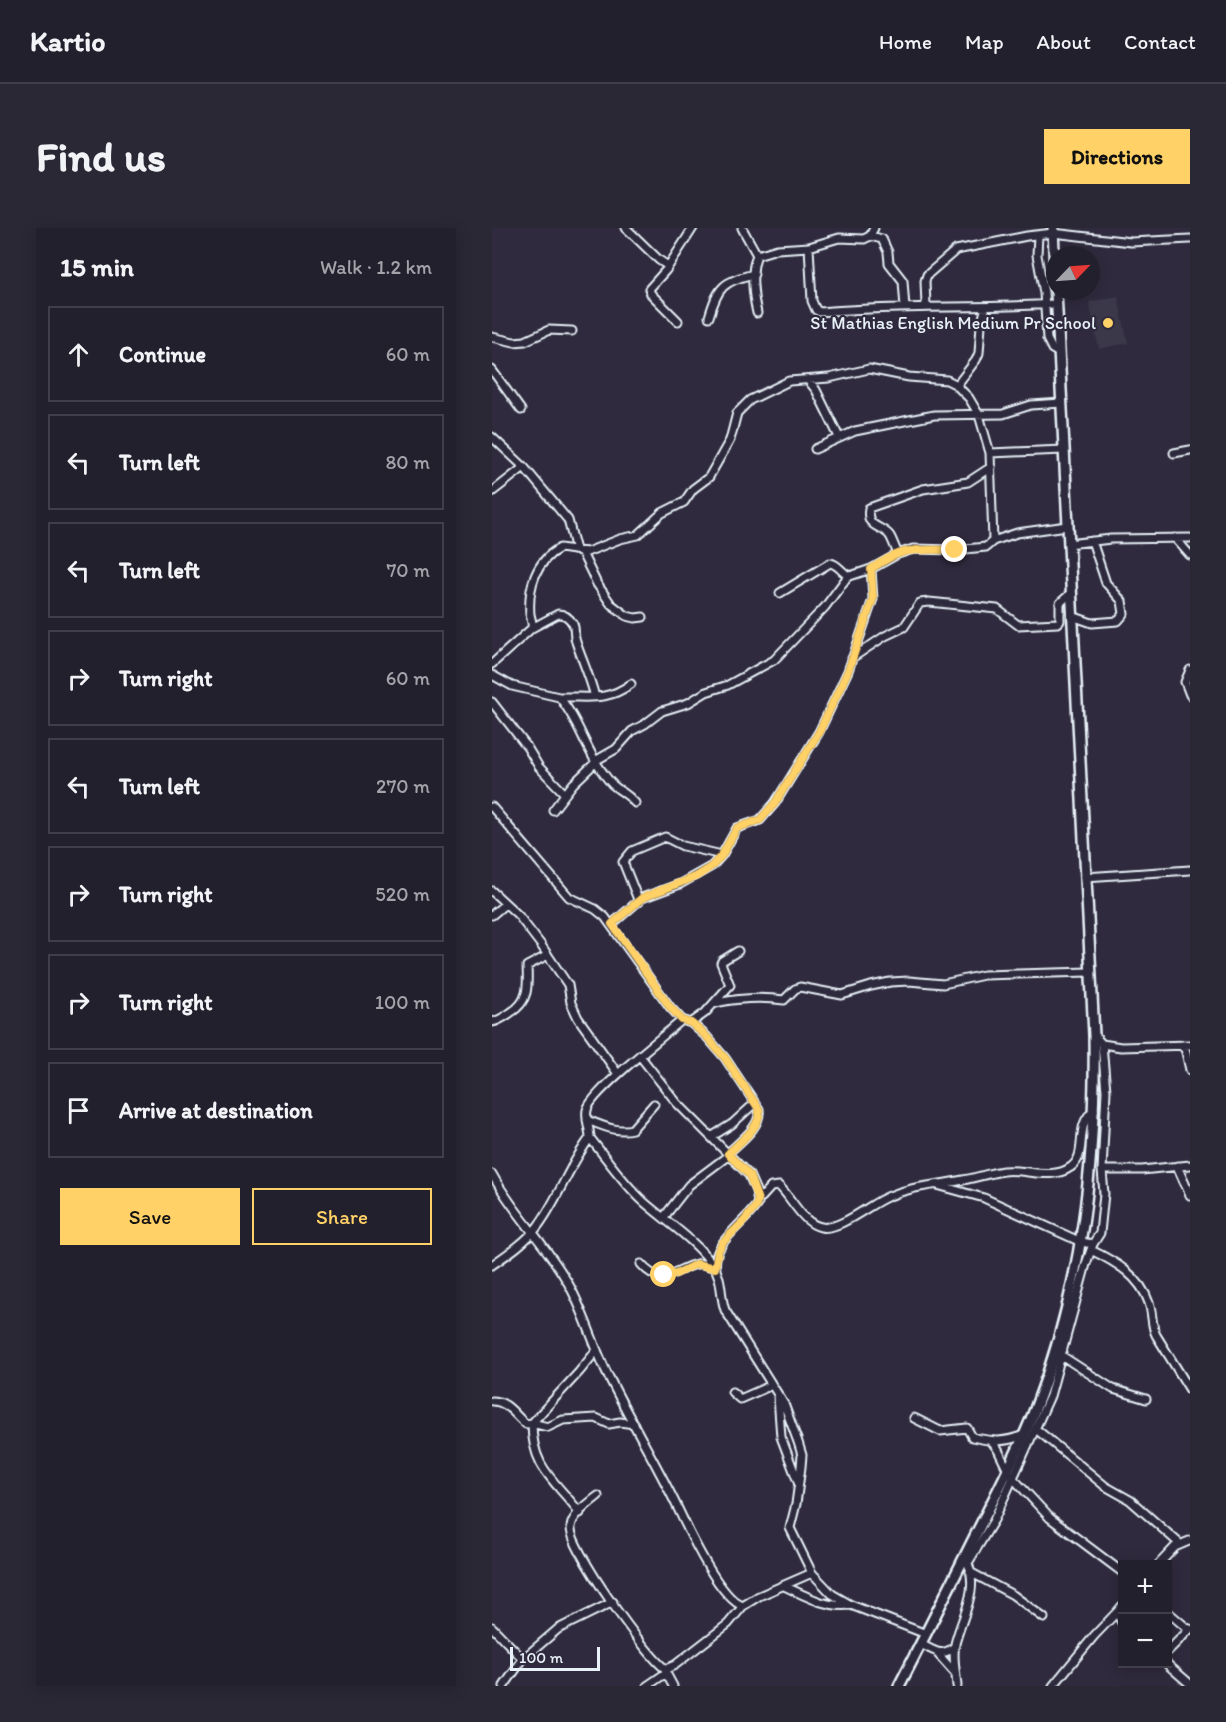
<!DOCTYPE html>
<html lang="en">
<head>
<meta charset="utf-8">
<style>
	body { margin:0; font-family:Itim,sans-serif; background:#2b2836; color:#f1f3f6 }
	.controls { position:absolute; right:18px; bottom:18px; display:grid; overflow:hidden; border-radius:0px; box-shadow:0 3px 15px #0003 }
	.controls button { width:54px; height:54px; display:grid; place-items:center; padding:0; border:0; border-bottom:2px solid #403e4a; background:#23202e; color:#f1f3f6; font:30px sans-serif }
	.compass { position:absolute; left:554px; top:18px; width:54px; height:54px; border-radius:50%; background:#23202e; box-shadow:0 3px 15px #0003; rotate:65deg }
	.scale { position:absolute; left:18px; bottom:15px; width:90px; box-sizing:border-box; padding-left:6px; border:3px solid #e8f1f8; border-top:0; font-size:16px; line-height:21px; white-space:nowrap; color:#e8f1f8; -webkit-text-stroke:4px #2f2a3d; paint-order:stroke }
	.stop { position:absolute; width:18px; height:18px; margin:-14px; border:4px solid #ffd166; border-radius:50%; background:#fff }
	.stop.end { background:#ffd166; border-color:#fff; box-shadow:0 2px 6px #0008 }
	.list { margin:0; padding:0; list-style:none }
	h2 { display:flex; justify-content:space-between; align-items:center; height:78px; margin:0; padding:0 24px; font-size:26px }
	h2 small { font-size:20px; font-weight:400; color:#a3a3aa }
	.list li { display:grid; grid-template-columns:39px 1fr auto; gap:18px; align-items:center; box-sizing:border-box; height:96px; margin:0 12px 12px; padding:0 12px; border:2px solid #403e4a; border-radius:0px }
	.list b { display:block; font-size:22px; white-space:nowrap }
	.list em { font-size:20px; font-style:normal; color:#a3a3aa }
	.actions { display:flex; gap:12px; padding:18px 24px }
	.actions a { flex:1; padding:14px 0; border:2px solid #ffd166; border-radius:0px; text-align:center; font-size:21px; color:#ffd166 }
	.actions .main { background:#ffd166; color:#111 }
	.icon { flex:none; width:33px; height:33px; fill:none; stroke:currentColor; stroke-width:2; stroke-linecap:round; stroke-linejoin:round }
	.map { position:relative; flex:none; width:698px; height:1458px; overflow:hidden; border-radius:0px }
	header { display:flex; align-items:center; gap:36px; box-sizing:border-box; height:84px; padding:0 30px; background:#23202e; border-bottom:2px solid #403e4a }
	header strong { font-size:28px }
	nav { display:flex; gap:33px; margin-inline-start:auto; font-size:21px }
	.intro { display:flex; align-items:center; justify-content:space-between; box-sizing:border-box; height:144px; padding:0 36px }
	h1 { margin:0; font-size:42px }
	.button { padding:15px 27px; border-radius:0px; background:#ffd166; color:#111; font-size:21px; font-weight:700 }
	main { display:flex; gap:36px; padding:0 36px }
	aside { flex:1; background:#23202e; border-radius:0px; box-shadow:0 3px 15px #0003 }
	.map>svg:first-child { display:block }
	.built { fill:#3b3749 }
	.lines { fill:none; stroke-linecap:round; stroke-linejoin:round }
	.minor-casing { stroke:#e8f1f8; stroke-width:11 }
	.secondary-casing { stroke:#e8f1f8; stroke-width:14 }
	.minor { stroke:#2f2a3d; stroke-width:7 }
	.secondary { stroke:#2f2a3d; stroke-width:9 }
	.route { stroke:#ffd166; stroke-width:8 }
	.poi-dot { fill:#ffd166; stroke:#2f2a3d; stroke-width:2 }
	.labels { text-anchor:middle; stroke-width:4.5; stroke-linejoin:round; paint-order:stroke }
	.poi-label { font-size:18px; fill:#e8f1f8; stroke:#2f2a3d; text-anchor:end }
</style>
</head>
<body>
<header>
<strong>Kartio</strong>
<nav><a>Home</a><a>Map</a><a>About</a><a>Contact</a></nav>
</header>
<div class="intro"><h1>Find us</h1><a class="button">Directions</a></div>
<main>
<aside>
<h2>15 min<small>Walk · 1.2 km</small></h2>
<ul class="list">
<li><svg class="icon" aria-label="ahead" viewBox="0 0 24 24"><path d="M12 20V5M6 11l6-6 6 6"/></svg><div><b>Continue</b></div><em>60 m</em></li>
<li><svg class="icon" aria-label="left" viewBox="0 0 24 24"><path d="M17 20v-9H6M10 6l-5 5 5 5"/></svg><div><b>Turn left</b></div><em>80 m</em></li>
<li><svg class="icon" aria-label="left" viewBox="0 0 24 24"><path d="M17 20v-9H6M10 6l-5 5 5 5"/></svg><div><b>Turn left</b></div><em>70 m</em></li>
<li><svg class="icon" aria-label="right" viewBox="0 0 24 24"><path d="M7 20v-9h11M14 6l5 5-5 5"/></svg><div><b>Turn right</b></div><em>60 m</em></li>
<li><svg class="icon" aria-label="left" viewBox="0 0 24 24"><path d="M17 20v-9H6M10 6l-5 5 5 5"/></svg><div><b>Turn left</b></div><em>270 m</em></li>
<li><svg class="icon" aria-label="right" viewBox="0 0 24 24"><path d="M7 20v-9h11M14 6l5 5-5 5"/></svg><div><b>Turn right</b></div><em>520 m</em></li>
<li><svg class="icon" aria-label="right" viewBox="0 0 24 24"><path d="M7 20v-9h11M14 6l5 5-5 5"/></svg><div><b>Turn right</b></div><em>100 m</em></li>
<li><svg class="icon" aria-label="arrive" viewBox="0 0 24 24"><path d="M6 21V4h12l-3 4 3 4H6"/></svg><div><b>Arrive at destination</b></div></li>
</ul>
<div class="actions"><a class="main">Save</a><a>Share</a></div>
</aside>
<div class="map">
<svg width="698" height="1458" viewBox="0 0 698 1458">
	<rect width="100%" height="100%" fill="#2f2a3d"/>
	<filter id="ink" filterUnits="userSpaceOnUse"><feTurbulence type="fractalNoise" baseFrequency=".0167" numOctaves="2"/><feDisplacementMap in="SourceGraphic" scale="12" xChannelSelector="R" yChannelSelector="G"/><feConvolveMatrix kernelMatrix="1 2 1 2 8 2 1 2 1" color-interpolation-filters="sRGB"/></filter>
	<g filter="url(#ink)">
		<path class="built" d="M626,68L636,115L607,121L597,74Z"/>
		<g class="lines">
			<defs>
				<path id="minor" d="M134,0L167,32L176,38
					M250,0L265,27
					M546,7L545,27L552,65L555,111L560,121L567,125
					M378,8L390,11L396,24L397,35L411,53L413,80
					M317,19L320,73L324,82L328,84C407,77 485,81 564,76
					M434,78L433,53L435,47L464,22L535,8L561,5L639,14L698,11
					M265,85C261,68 258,43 265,27L285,21L317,19L347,10L372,11L378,8L382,0
					M217,89C226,59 231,53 262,46
					M186,93L159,66L157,61L174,42L201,0
					M0,109L22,114L33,113L57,102L80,103
					M0,142L29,182
					M316,152L324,162L347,209
					M465,157L484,132L487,125L489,97L494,79
					M0,209L32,239L76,292L84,322
					M323,221L363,203L442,187L511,186L539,177L570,175
					M498,225L572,222
					M682,225L698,222
					M0,264L32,239
					M683,310L698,327
					M501,313L525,305L575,298
					M576,316L619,311L698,310
					M90,325L105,356L119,376L135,388L143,390L151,389
					M406,326C403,320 401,313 398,308C391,297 373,301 377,280L431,261L476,254L499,239
					M580,388L600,395L626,393L632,386L630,373L614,355L600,313
					M40,400L66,386C73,386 77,389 81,396C84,402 81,407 84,414C90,432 98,449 103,469
					M360,430L393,408L412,399L428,375L437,374L505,381L526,397L566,395L568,393V375L578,366
					M0,436L40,400C41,395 39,392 38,386C36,361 43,333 68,320L95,324L128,311L146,307L170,285L192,274L201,261L217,249L238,212L245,185L258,172L297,153L337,150L377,141L417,149L455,152L463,156L477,170L487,187L498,225L501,313L494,319L463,322L421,321L406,326L379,341L358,348C350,346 347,336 338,335L288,365
					M698,442L693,454L698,467
					M0,447L20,458L67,469C85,490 92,516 107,539C111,545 116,552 121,557C130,565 134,564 143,575
					M67,469C97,468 114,474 139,456
					M0,474L35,519L47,539L73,566
					M103,533L124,521L140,503L153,496L170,483L196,475L214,464L236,457L282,432L333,379L356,348
					M0,579L77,669L103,681L113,689L178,779L190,792L199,795L215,809L233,830L267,881C270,899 246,915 235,926
					M61,582L81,556L104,534
					M593,649L698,642
					M0,663L26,687L49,717L76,757L79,775L86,790L126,846
					M147,674L131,634L140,623L173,609L191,618L230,627
					M0,687L13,676
					M120,696L150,670L188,656L220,638L230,627L245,600L268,592L283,575L327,504L356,443L381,371L379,341
					M221,776C242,770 271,769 292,772L303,761L308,759L350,767L379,758L398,754L417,753L451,756L492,747L597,744
					M0,794C7,793 12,789 18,785C37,774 36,758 35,738L56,727
					M199,795L213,785L238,757L229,735L230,733L246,723
					M610,816L629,819L698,817
					M691,817L694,824L698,842
					M148,828L185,875L257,947L264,963L266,975C253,996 219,1014 224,1041C224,1044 226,1047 227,1050C230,1061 229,1071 233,1082L292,1176L306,1214L310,1227L309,1239L304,1276L298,1300L320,1345L340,1366L359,1377L434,1406
					M95,892C110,897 124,905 140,901L162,876
					M219,909L240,896L263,875
					M98,910C115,931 131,955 152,974C176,995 204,1012 223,1040C217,1038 211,1035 205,1036C184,1040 170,1061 149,1036
					M685,938L698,967
					M610,942H650L698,937
					M0,946C21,985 54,1016 76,1055C92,1083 100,1114 114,1143C138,1193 167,1239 190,1289C200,1310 229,1371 251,1378L267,1368L320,1345
					M445,957L492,970L589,1014L601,1016
					M265,966L270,969L279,959L287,958C300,970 310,995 329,999C347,1003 378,976 395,969C422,957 443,958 471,952C484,950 497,945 511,943C532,940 559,953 579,939C597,926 581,898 602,882
					M172,989L197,957L237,927
					M599,1022C624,1034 648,1048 657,1075C661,1086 659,1097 664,1107L698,1162
					M0,1037C16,1026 35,1013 46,998C67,970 77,937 98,910C98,901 93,891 95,882C99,864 172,808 190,792
					M570,1128L621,1161L654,1171
					M240,1164L248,1171L280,1157
					M286,1169L289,1209L306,1254
					M0,1173C16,1173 23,1188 34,1196L40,1195L56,1199L71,1192L104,1190L117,1196L128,1194L142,1196
					M422,1190L448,1203L475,1200L480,1209C502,1214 511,1215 532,1207
					M544,1201L613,1258L638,1272L688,1316
					M500,1214L506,1222L518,1247L558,1290L630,1344
					M106,1268C97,1275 80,1287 79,1299C76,1318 157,1432 174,1441L183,1437L236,1396L251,1378
					M88,1285C63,1252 40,1241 40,1195L87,1144L105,1122
					M476,1335L502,1292L558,1168L594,1036L601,1016L608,1005L612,966L610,942L614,863L610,816L602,807
					M667,1336L683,1319L697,1313
					M478,1344L521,1367L552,1390
					M292,1358C314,1368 334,1380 358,1377
					M630,1378L625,1384L630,1395
					M676,1384L697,1402
					M0,1399L31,1431
					M429,1416C442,1423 451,1430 463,1418
					M676,1423L698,1401
					M446,1426L462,1444
					M675,1436L698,1456
					M174,1441V1445L181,1458
					M12,1458L31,1431L66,1401L121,1374
					M155,1458L174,1445
					M465,1458C464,1444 460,1430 463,1416C470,1387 489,1361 474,1331
					M561,1458L602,1408L625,1384"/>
				<path id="secondary" d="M561,0L563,47
					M407,1458C433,1408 458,1358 483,1308C504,1266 526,1225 543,1181C590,1060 604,936 602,807L564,63"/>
			</defs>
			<use href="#minor" class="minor-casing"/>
			<use href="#secondary" class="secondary-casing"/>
			<use href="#minor" class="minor"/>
			<use href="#secondary" class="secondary"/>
		</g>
	</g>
	<g class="lines" filter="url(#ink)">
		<path class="route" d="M172,1047L184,1046L204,1036L223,1040L226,1023L231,1014L253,992L264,978L266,972L257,947L236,926C247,914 270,899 267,881L233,830L215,809L199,795L190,792L178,779L120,696L150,670L205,648L220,638L230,627L245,600L268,592L283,575L327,504L356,443L381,371L379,341C414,317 423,322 463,322"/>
	</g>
	<circle class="poi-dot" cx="616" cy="95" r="6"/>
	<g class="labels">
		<g class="poi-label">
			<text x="604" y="101">St Mathias English Medium Pr School</text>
		</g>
	</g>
</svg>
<div class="controls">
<button>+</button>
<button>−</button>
</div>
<svg class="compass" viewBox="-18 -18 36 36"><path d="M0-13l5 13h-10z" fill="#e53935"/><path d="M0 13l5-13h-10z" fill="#a3a3aa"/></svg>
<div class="scale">100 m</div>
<div class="stop" style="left:172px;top:1047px"></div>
<div class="stop end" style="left:463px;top:322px"></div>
</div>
</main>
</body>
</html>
